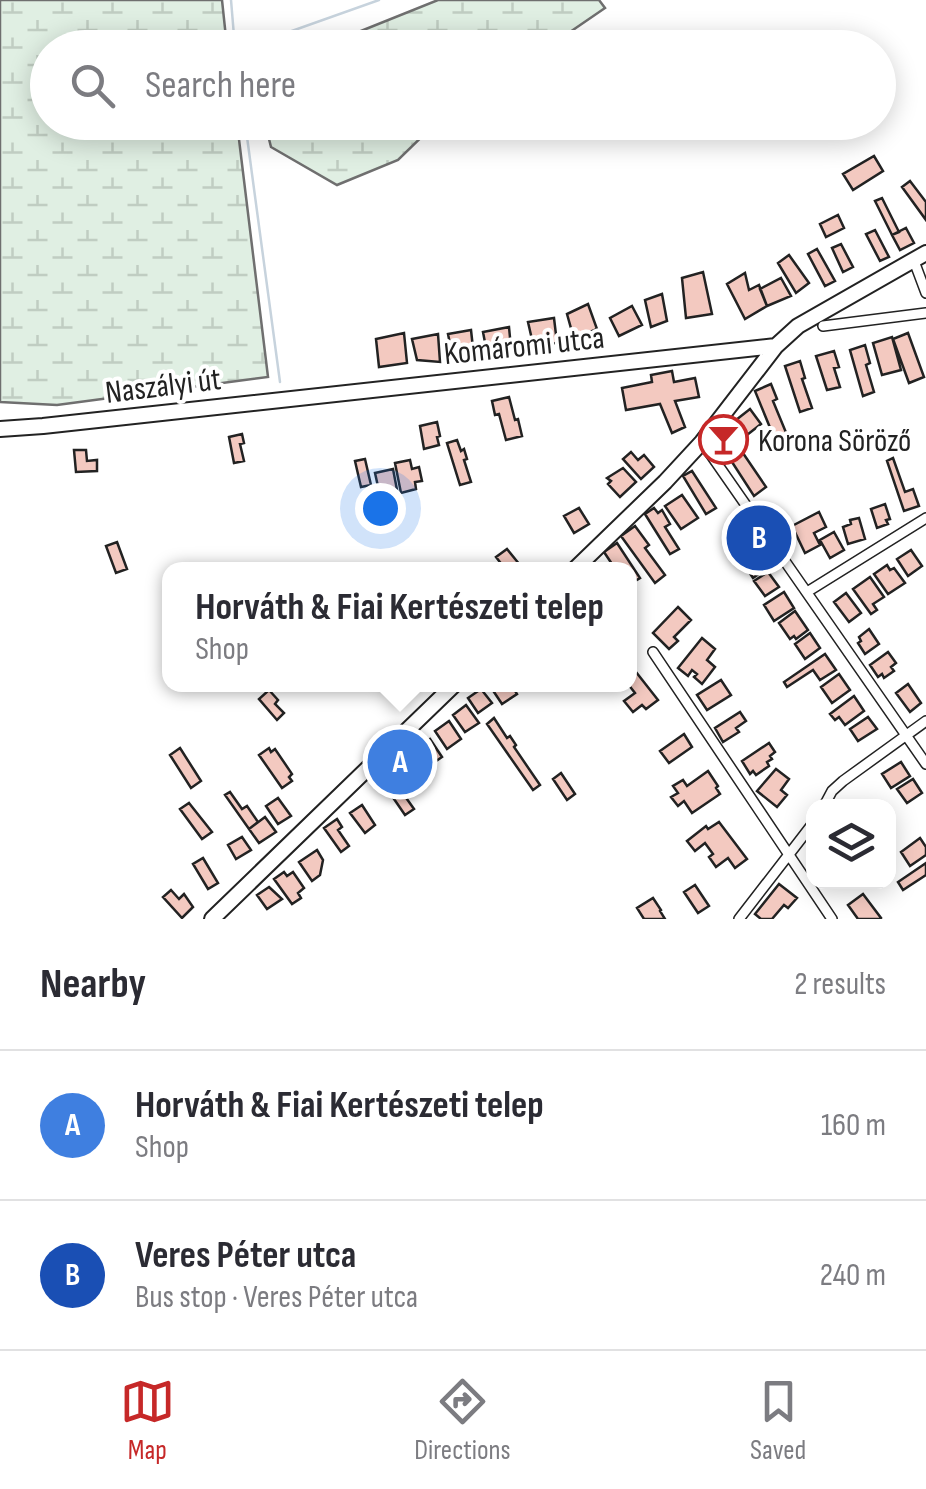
<!DOCTYPE html>
<html lang="en">
<head>
<meta charset="utf-8">
<style>
	body { margin:0; font-family:"Sofia Sans Condensed",sans-serif; background:#f2f2f3; color:#2b2b33 }
	.controls { position:absolute; right:30px; bottom:30px; display:grid; overflow:hidden; border-radius:20px; box-shadow:0 5px 25px #0003 }
	.controls button { width:90px; height:90px; display:grid; place-items:center; padding:0; border:0; border-bottom:2px solid #e1e1e2; background:#fff; color:#2b2b33; font:50px sans-serif }
	.you { position:absolute; left:380px; top:508px; width:35px; height:35px; margin:-25px; border:8px solid #fff; border-radius:50%; background:#1a73e8; box-shadow:0 0 0 15px #1a73e833 }
	.badge { display:grid; place-items:center; width:65px; height:65px; border-radius:50%; background:#c62828; color:#fff; font-size:32px; font-weight:700 }
	.pin { position:absolute; translate:-50% -50%; border:5px solid #fff; box-shadow:0 2px 10px #0006 }
	.popup { position:absolute; left:162px; top:562px; width:475px; height:130px; box-sizing:border-box; display:grid; place-content:center; border-radius:20px; background:#fff; filter:drop-shadow(0 2px 8px #0005); font-size:32px; white-space:nowrap; color:#7c7c81 }
	.popup b { font-size:38px; color:#2b2b33 }
	.popup::after { content:''; position:absolute; left:50%; top:100%; margin-left:-20px; border:20px solid transparent; border-top-color:#fff }
	.list { margin:0; padding:0; list-style:none }
	h2 { display:flex; justify-content:space-between; align-items:center; height:130px; margin:0; padding:0 40px; font-size:42px }
	h2 small { font-size:32px; font-weight:400; color:#7c7c81 }
	.list li { display:grid; grid-template-columns:65px 1fr auto; gap:30px; align-items:center; box-sizing:border-box; height:150px; padding:0 40px; border-top:2px solid #e1e1e2 }
	.list b { display:block; font-size:38px; white-space:nowrap }
	.list p { margin:0; font-size:32px; white-space:nowrap; color:#7c7c81 }
	.list em { font-size:32px; font-style:normal; color:#7c7c81 }
	.icon { flex:none; width:55px; height:55px; fill:none; stroke:currentColor; stroke-width:2; stroke-linecap:round; stroke-linejoin:round }
	.map { position:relative; flex:none; width:926px; height:919px; overflow:hidden }
	.search { position:absolute; background:#fff; box-shadow:0 5px 25px #0003; left:30px; right:30px; top:30px; height:110px; display:flex; align-items:center; gap:25px; box-sizing:border-box; padding:0 35px; border-radius:55px; color:#7c7c81; font-size:38px }
	.sheet { height:430px; background:#fff }
	nav { display:flex; justify-content:space-around; align-items:center; box-sizing:border-box; height:140px; border-top:2px solid #e1e1e2; background:#fff; font-size:28px; color:#7c7c81 }
	nav a { display:grid; justify-items:center; gap:5px }
	nav .on { color:#c62828 }
	.map>svg:first-child { display:block }
	.wetland { fill:url(#wetland-marsh); stroke:#6f6f6f; stroke-width:2.5 }
	.lines { fill:none; stroke-linecap:round; stroke-linejoin:round }
	.stream { stroke:#c7d3dd; stroke-width:2.5 }
	.building { fill:#f3c9c0; stroke:#222; stroke-width:2.5 }
	.minor-casing { stroke:#222; stroke-width:12 }
	.secondary-casing { stroke:#222; stroke-width:18 }
	.minor { stroke:#fff; stroke-width:9 }
	.secondary { stroke:#fff; stroke-width:14 }
	.labels { text-anchor:middle; stroke-width:8; stroke-linejoin:round; paint-order:stroke }
	.street-label { font-size:32px; fill:#222; stroke:#fff }
	.poi-label { font-size:32px; fill:#222; stroke:#fff; text-anchor:start }
</style>
</head>
<body>
<div class="map">
<svg width="926" height="919" viewBox="0 0 926 919">
	<defs>
		<pattern id="wetland-marsh" width="20" height="14" patternUnits="userSpaceOnUse" patternTransform="scale(2.5)"><rect width="20" height="14" fill="#e0efe3"/><path d="M1 5h8M5 5V1M11 12h8M15 12V8" fill="none" stroke="#c0cdc2"/></pattern>
	</defs>
	<rect width="100%" height="100%" fill="#fff"/>
	<path class="wetland" d="M0,0H222L227,47L48,48V122L237,123L268,377L57,405L0,402Z
		M438,0H599L605,8L570,32L574,47H321Z
		M265,123V122L436,123L398,160L337,185L271,147Z"/>
	<g class="lines">
		<path class="stream" d="M231,0L235,48
			M244,48L379,0
			M245,122L280,382"/>
	</g>
	<path class="building" d="M874,156L883,171L853,190L843,174Z
		M910,181L926,202V220L902,187Z
		M882,198L899,232L892,235L875,201Z
		M838,215L844,228L826,237L820,224Z
		M906,228L914,243L900,250L892,235Z
		M875,230L889,257L880,261L866,234Z
		M841,244L853,267L843,272L832,248Z
		M817,249L835,281L825,286L808,254Z
		M789,255L809,283L796,293L778,263Z
		M703,272L712,314L686,318L682,278Z
		M745,273L749,290L759,285L767,306L745,319L727,284Z
		M781,278L791,296L767,306L760,289Z
		M662,294L667,321L651,327L645,300Z
		M588,304L597,329L574,339L567,314Z
		M632,306L642,325L619,336L610,318Z
		M554,318L557,343L533,344L528,322Z
		M509,327L511,348L487,353L483,332Z
		M471,330L474,357L453,359L448,334Z
		M404,333L407,363L379,367L376,339Z
		M908,333L924,377L909,383L893,339Z
		M438,334L440,362L417,360L412,339Z
		M892,337L901,370L882,375L873,343Z
		M865,345L870,363L866,365L874,392L863,396L850,350Z
		M834,351L839,367L834,368L840,387L827,390L816,356Z
		M800,361L805,378L802,379L812,408L800,412L785,366Z
		M672,371L674,382L695,378L699,397L675,401L685,427L672,433L660,404L626,410L622,388L652,382L651,375Z
		M771,384L777,399L773,401L792,447L780,452L755,391Z
		M509,397L515,420L518,419L522,436L506,440L499,414L495,415L492,401Z
		M750,409L761,424L747,435L736,420Z
		M437,422L440,436L437,437L439,445L424,449L420,426Z
		M242,434L244,443L240,444L244,461L234,463L229,437Z
		M730,434L766,487L754,496L721,445Z
		M457,440L461,451L464,449L467,459L464,460L471,482L460,485L447,443Z
		M74,450H86L87,461L97,460V471L76,472Z
		M631,452L638,460L644,455L654,467L641,479L623,459Z
		M893,458L905,492L913,489L919,506L904,511L887,461Z
		M365,459L371,485L361,487L355,461Z
		M410,460L412,469L419,467L422,481L415,482L416,489L401,493L395,463Z
		M623,468L636,482L620,497L608,484L611,481L607,478Z
		M393,469L398,495L390,497L388,489L379,491L375,473Z
		M692,471L716,508L706,514L683,476Z
		M682,495L698,518L681,529L665,506Z
		M885,504L890,519L886,520L888,524L877,528L871,509Z
		M579,508L589,524L574,533L564,516Z
		M654,508L658,513L662,510L670,524L665,527L679,549L670,554L645,514Z
		M819,512L826,527L814,533L820,545L805,553L792,526Z
		M859,518L865,539L848,544L843,527L851,524L850,520Z
		M635,526L649,545L645,548L665,575L655,583L621,536Z
		M834,532L844,550L830,558L820,540Z
		M117,542L127,569L116,573L106,546Z
		M617,543L640,578L630,584V570H616L604,552Z
		M507,549L520,565L514,570H506L496,557Z
		M754,550L767,568L753,578L741,560Z
		M911,550L922,566L908,576L897,559Z
		M887,565L890,570L894,568L905,583L888,594L874,574Z
		M768,572L779,587L765,596L754,581Z
		M870,577L884,597L873,604L877,610L871,614L853,589Z
		M784,592L794,608L774,621L764,605Z
		M846,593L861,613L849,622L834,602Z
		M678,607L691,620L674,637L678,641L669,649L653,633Z
		M795,611L808,630L796,639L794,636L790,639L779,623Z
		M869,629L879,644L865,654L858,643L861,641L859,637Z
		M810,633L820,648L805,659L795,644Z
		M702,638L715,649L707,660L715,667L702,684L694,677L697,674L692,670L688,676L678,668Z
		M888,652L896,663L891,667L894,671L884,678L882,674L878,677L870,665Z
		M825,654L836,670L820,680L813,670L787,687L784,682Z
		M636,672L658,700L646,709L642,705L633,712L624,701L635,693L628,684L630,677Z
		M839,674L850,690L832,703L821,687Z
		M721,680L731,695L707,710L697,695Z
		M493,684H511L517,694L502,704L490,686Z
		M908,684L921,703L910,712L896,693Z
		M481,689L492,703L478,713L468,698Z
		M269,690L278,700L275,704L284,713L277,720L259,699Z
		M854,696L864,711L845,725L839,717L835,720L830,714Z
		M466,705L479,723L465,732L453,715Z
		M740,712L746,721L736,728L739,732L723,742L715,728Z
		M868,717L877,729L858,741L850,729Z
		M494,718L507,738L510,736L516,745L514,747L540,785L533,790L487,724Z
		M449,721L461,739L447,749L435,731Z
		M684,734L692,747L669,763L660,751Z
		M430,739L442,757L429,766L417,748Z
		M769,743L775,752L770,756L772,759L767,762L769,766L756,775L753,771L750,774L742,761Z
		M180,748L201,781L191,788L170,755Z
		M269,748L271,752L275,749L292,774L289,777L292,781L282,788L259,755Z
		M901,762L910,776L891,788L882,774Z
		M393,768L397,774L392,778L414,809L405,815L379,777Z
		M776,769L789,779L781,790L787,795L777,807L757,791Z
		M708,771L718,786L716,788L720,794L692,813L684,801L678,806L671,797L678,793L673,786L683,780L687,786Z
		M561,773L575,794L567,800L553,779Z
		M913,779L922,793L907,803L897,789Z
		M230,792L242,809L247,806L258,822L249,829L225,795Z
		M278,798L291,816L278,824L266,806Z
		M189,803L212,832L202,839L180,809Z
		M362,805L375,825L365,833L350,813Z
		M265,817L276,832L259,843L249,829Z
		M337,819L342,827L338,830L349,846L341,852L324,828Z
		M719,822L747,859L735,868L728,858L716,867L709,857L713,854L705,843L695,851L687,841L706,826L708,829Z
		M242,837L251,850L236,859L228,845Z
		M920,838L926,847V855L910,866L901,852Z
		M317,850L323,860L320,875L312,881L299,862Z
		M203,858L218,883L208,889L193,864Z
		M926,863V875L903,890L898,882Z
		M284,872L287,876L293,872L304,888L298,893L301,898L292,904L274,879Z
		M779,884L797,898L788,908L784,905L772,919H761L755,914Z
		M695,885L709,906L698,913L684,892Z
		M269,887L282,899L267,909L257,895Z
		M171,890L179,899L184,894L193,907L182,918L163,897Z
		M863,894L881,918L880,919H858L848,905Z
		M653,898L661,910L660,911L665,919H644L637,908Z"/>
	<g class="lines">
		<defs>
			<path id="minor" d="M914,261L926,293
				M823,326L926,313
				M702,442L926,764
				M807,592L926,518
				M653,652L832,919
				M824,806L832,791L843,781L926,721
				M739,919L814,822"/>
			<path id="secondary" d="M0,429L43,426L776,346
				M574,570L665,482L702,442L776,346L798,326L926,253
				M212,919L455,684"/>
		</defs>
		<use href="#minor" class="minor-casing"/>
		<use href="#secondary" class="secondary-casing"/>
		<use href="#minor" class="minor"/>
		<use href="#secondary" class="secondary"/>
	</g>
	<defs>
		<symbol id="bar-ring" viewBox="-11 -11 22 22"><circle r="9.5" fill="#fff" stroke="#c62828" stroke-width="1.5"/><path d="M-6-5H6L.8 .8V4.5H3.5V6h-7V4.5H-.8V.8Z" fill="#c62828"/></symbol>
	</defs>
	<g fill-rule="evenodd">
		<use href="#bar-ring" x="696" y="412" width="55" height="55"/>
	</g>
	<g class="labels">
		<g class="street-label">
			<text transform="translate(524 345) rotate(-6)" y="11">Komáromi utca</text>
			<text transform="translate(163 385) rotate(-7)" y="11">Naszályi út</text>
		</g>
		<g class="poi-label">
			<text x="758" y="451">Korona Söröző</text>
		</g>
	</g>
</svg>
<div class="controls">
<button><svg class="icon" aria-label="layers" viewBox="0 0 24 24"><path d="M12 4l9 5-9 5-9-5zM3 14l9 5 9-5"/></svg></button>
</div>
<div class="you"></div>
<div class="pin badge" style="left:400px;top:762px;background:#3f7fe0">A</div>
<div class="popup"><b>Horváth &amp; Fiai Kertészeti telep</b>Shop</div>
<div class="pin badge" style="left:759px;top:538px;background:#1a4fb4">B</div>
<div class="search"><svg class="icon" aria-label="search" viewBox="0 0 24 24"><circle cx="10" cy="10" r="6"/><path d="M15 15l6 6"/></svg>Search here</div>
</div>
<section class="sheet">
<h2>Nearby<small>2 results</small></h2>
<ul class="list">
<li><span class="badge" style="background:#3f7fe0">A</span><div><b>Horváth &amp; Fiai Kertészeti telep</b><p>Shop</p></div><em>160 m</em></li>
<li><span class="badge" style="background:#1a4fb4">B</span><div><b>Veres Péter utca</b><p>Bus stop · Veres Péter utca</p></div><em>240 m</em></li>
</ul>
</section>
<nav>
<a class="on"><svg class="icon" aria-label="map" viewBox="0 0 24 24"><path d="M3 6l6-2 6 2 6-2v14l-6 2-6-2-6 2zM9 4v14M15 6v14"/></svg>Map</a>
<a><svg class="icon" aria-label="directions" viewBox="0 0 24 24"><path d="M12 3l9 9-9 9-9-9zM9 14v-3h6M13 9l2 2-2 2"/></svg>Directions</a>
<a><svg class="icon" aria-label="saved" viewBox="0 0 24 24"><path d="M7 4h10v16l-5-4-5 4z"/></svg>Saved</a>
</nav>
</body>
</html>
